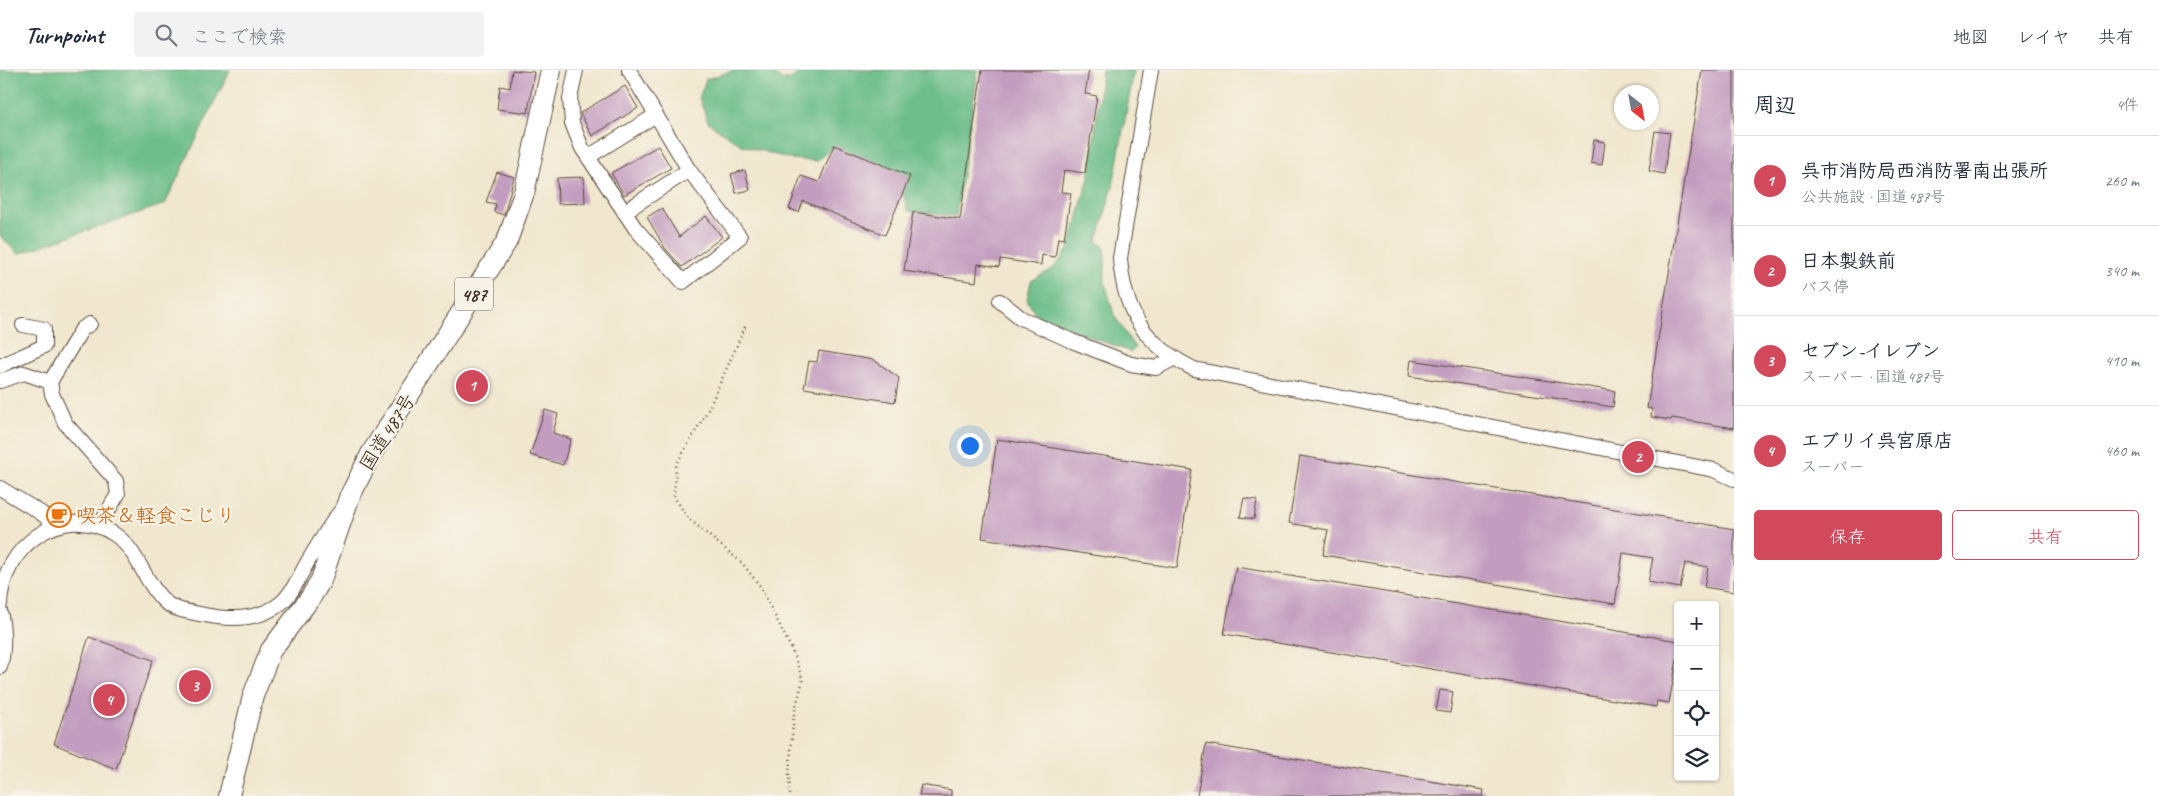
<!DOCTYPE html>
<html lang="ja">
<head>
<meta charset="utf-8">
<style>
	body { margin:0; font-family:Caveat,"Klee One",sans-serif; background:#f2f2f3; color:#1f2937 }
	.controls { position:absolute; right:15px; bottom:15px; display:grid; overflow:hidden; border-radius:5px; box-shadow:0 1px 4px #0004 }
	.controls button { width:45px; height:45px; display:grid; place-items:center; padding:0; border:0; border-bottom:1px solid #e0e1e3; background:#fff; color:#1f2937; font:25px sans-serif }
	.compass { position:absolute; left:1614px; top:15px; width:45px; height:45px; border-radius:50%; background:#fff; box-shadow:0 1px 4px #0004; rotate:149deg }
	.you { position:absolute; left:969px; top:375px; width:18px; height:18px; margin:-12px; border:4px solid #fff; border-radius:50%; background:#1a73e8; box-shadow:0 0 0 8px #1a73e833 }
	.badge { display:grid; place-items:center; width:32px; height:32px; border-radius:50%; background:#d1495b; color:#fff; font-size:16px; font-weight:700 }
	.pin { position:absolute; translate:-50% -50%; border:2px solid #fff; box-shadow:0 1px 5px #0006 }
	.list { margin:0; padding:0; list-style:none }
	h2 { display:flex; justify-content:space-between; align-items:center; height:65px; margin:0; padding:0 20px; font-size:21px }
	h2 small { font-size:16px; font-weight:400; color:#747a83 }
	.list li { display:grid; grid-template-columns:32px 1fr auto; gap:15px; align-items:center; box-sizing:border-box; height:90px; padding:0 20px; border-top:1px solid #e0e1e3 }
	.list b { display:block; font-size:19px; white-space:nowrap }
	.list p { margin:0; font-size:16px; white-space:nowrap; color:#747a83 }
	.list em { font-size:16px; font-style:normal; color:#747a83 }
	.actions { display:flex; gap:10px; padding:15px 20px }
	.actions a { flex:1; padding:11px 0; border:1px solid #d1495b; border-radius:5px; text-align:center; font-size:18px; color:#d1495b }
	.actions .main { background:#d1495b; color:#fff }
	.icon { flex:none; width:28px; height:28px; fill:none; stroke:currentColor; stroke-width:2; stroke-linecap:round; stroke-linejoin:round }
	.map { position:relative; flex:none; width:1734px; height:726px; overflow:hidden }
	header { display:flex; align-items:center; gap:30px; box-sizing:border-box; height:70px; padding:0 25px; background:#fff; border-bottom:1px solid #e0e1e3 }
	header strong { font-size:24px }
	nav { display:flex; gap:28px; margin-inline-start:auto; font-size:18px }
	.search { width:350px; height:45px; background:#f2f2f3; display:flex; align-items:center; gap:12px; box-sizing:border-box; padding:0 18px; border-radius:5px; color:#747a83; font-size:19px }
	main { display:flex }
	aside { flex:1; background:#fff }
	.map>svg:first-child { display:block }
	.forest { fill:#6dbe8b; stroke:#547454 }
	.building { fill:#c39dc0 }
	.lines { fill:none; stroke-linecap:round; stroke-linejoin:round }
	.minor-casing { stroke:#564638; stroke-width:16 }
	.highway-casing { stroke:#564638; stroke-width:22 }
	.path { stroke:#564638; stroke-width:2.5; stroke-dasharray:1 4; stroke-linecap:butt }
	.minor { stroke:#fff; stroke-width:14 }
	.highway { stroke:#fff; stroke-width:20 }
	.labels { text-anchor:middle; stroke-width:4.5; stroke-linejoin:round; paint-order:stroke }
	.shield { fill:#f7f3e8; stroke:#73665b; stroke-width:1 }
	.shield-label { font-size:19px; font-weight:bold; fill:#3b2a1e }
	.street-label { font-size:20px; fill:#3b2a1e; stroke:#f7f3e8 }
	.food-label { font-size:20px; fill:#c56008; stroke:#f7f3e8; text-anchor:start }
</style>
</head>
<body>
<header>
<strong>Turnpoint</strong>
<div class="search"><svg class="icon" aria-label="search" viewBox="0 0 24 24"><circle cx="10" cy="10" r="6"/><path d="M15 15l6 6"/></svg>ここで検索</div>
<nav><a>地図</a><a>レイヤ</a><a>共有</a></nav>
</header>
<main>
<div class="map">
<svg width="1734" height="726" viewBox="0 0 1734 726">
	<rect width="100%" height="100%" fill="#f7f3e8"/>
	<filter id="ink" filterUnits="userSpaceOnUse"><feTurbulence type="fractalNoise" baseFrequency=".02" numOctaves="2"/><feDisplacementMap in="SourceGraphic" scale="10" xChannelSelector="R" yChannelSelector="G"/><feConvolveMatrix kernelMatrix="1 2 1 2 8 2 1 2 1" color-interpolation-filters="sRGB"/></filter>
	<filter id="wash" filterUnits="userSpaceOnUse"><feTurbulence type="fractalNoise" baseFrequency=".0096" numOctaves="4" result="noise"/><feDisplacementMap in="SourceGraphic" scale="20" xChannelSelector="R" yChannelSelector="G"/><feGaussianBlur stdDeviation="1.12" result="paint"/><feColorMatrix in="noise" values="0 0 0 0 0 0 0 0 0 0 0 0 0 0 0 0 0 1.4 0 .05"/><feComposite in="paint" operator="in"/></filter>
	<g filter="url(#wash)">
		<rect width="100%" height="100%" fill="#f0e7ce"/>
		<path class="forest" d="M0,0H230L165,134L18,184L0,166Z
			M736,0L771,1L783,11L796,6L797,0H978L956,146L908,141L897,100L834,76L817,91L790,89L741,75L708,52L699,28L706,9Z
			M1102,0H1134L1113,116L1097,171L1105,178V212L1114,245L1135,278L1131,282L1038,247L1027,230L1031,211L1054,198L1069,178L1090,103Z"/>
		<g id="blocks">
			<path class="building" d="M512,0L534,2L528,43L497,39L500,16L510,18Z
				M982,0H1089L1085,24L1097,26L1085,103L1064,100L1061,122L1071,123L1064,169L1058,168L1055,187L1042,185L1041,195L1000,189L999,197L978,194L976,212L904,201L913,142L960,149Z
				M1702,0H1734V358L1672,348L1671,350L1651,347L1652,339L1647,338Z
				M625,16L638,38L592,66L580,43Z
				M1655,61L1670,63L1664,104L1649,101Z
				M1594,70L1605,72L1602,95L1591,93Z
				M834,75L910,106L885,165L803,131L799,142L789,139L801,106L819,112Z
				M658,76L671,98L624,125L611,103Z
				M745,100L750,120L736,123L731,104Z
				M497,102L514,107L504,145L494,142L496,134L486,132Z
				M584,107L585,133L558,134L557,108Z
				M662,138L679,167L706,146L722,167L682,197L665,178L647,147Z
				M819,281L874,290L899,308L895,332L804,318L809,291L817,292Z
				M1411,290L1615,321L1613,337L1409,306Z
				M545,340L558,344L553,363L571,369L563,395L530,385Z
				M997,369L1192,400L1177,498L982,468Z
				M1300,386L1734,459V522L1704,517L1708,497L1685,493L1680,518L1648,512L1653,488L1623,483L1615,534L1323,485L1328,460L1289,453Z
				M1244,428L1257,430L1254,449L1240,447Z
				M1236,497L1678,571V584L1669,633L1657,631L1656,637L1224,564Z
				M89,567L153,590L116,699L54,674Z
				M1440,620L1453,622L1450,643L1436,641Z
				M1206,674L1484,720L1483,726H1197Z
				M921,715L951,720V726H919Z"/>
		</g>
	</g>
	<g filter="url(#ink)">
		<use href="#blocks" fill-opacity="0" stroke="#564638" stroke-width="1"/>
		<g class="lines">
			<defs>
				<path id="minor" d="M576,0L570,29L572,53L582,78L635,158L683,212L740,167L689,100L629,0
					M1151,0L1120,188C1124,243 1145,275 1194,299L1714,400L1734,409
					M588,87L656,45
					M624,142L689,100
					M1000,231L1021,248L1072,271L1131,294L1156,298L1173,289
					M90,254L82,259L50,312L52,324L65,353L116,411L118,424L99,456
					M0,296L44,276V259L23,255
					M0,311L24,303L50,312
					M0,418L41,443L57,456
					M0,534C2,478 61,430 114,464C138,480 143,510 163,530C173,541 192,542 205,545C230,550 260,550 281,533C294,522 301,502 310,488C319,473 328,458 339,443
					M0,541C4,560 5,578 0,597"/>
				<path id="highway" d="M229,726L253,626L271,580L311,527L321,510L349,428L371,384L507,171L524,123L551,0"/>
			</defs>
			<use href="#minor" class="minor-casing"/>
			<use href="#highway" class="highway-casing"/>
			<path class="path" d="M745,257L709,338L676,395L674,427L688,448L742,493L760,516L791,578L803,610L794,644L789,703L790,726"/>
			<use href="#minor" class="minor"/>
			<use href="#highway" class="highway"/>
		</g>
	</g>
	<defs>
		<symbol id="cafe-ring" viewBox="-11 -11 22 22"><circle r="9.5" fill="#f7f3e8" stroke="#e8710a" stroke-width="1.5"/><path d="M-5.5-4.5H6V0H3Q3 3.5 0 3.5H-2.5Q-5.5 3.5-5.5 0ZM3-3.2v2h1.7v-2ZM-6 4.5H4V6H-6Z" fill="#e8710a"/></symbol>
	</defs>
	<g fill-rule="evenodd">
		<use href="#cafe-ring" x="45" y="431" width="28" height="28"/>
	</g>
	<g class="labels">
		<rect class="shield" x="455" y="207.5" width="38" height="33" rx="4"/>
		<g class="shield-label">
			<text x="474" y="231">487</text>
		</g>
		<g class="street-label">
			<text transform="translate(387 362) rotate(-58)" y="7">国道487号</text>
		</g>
		<g class="food-label">
			<text x="76" y="452">喫茶＆軽食こじり</text>
		</g>
	</g>
</svg>
<div class="controls">
<button>+</button>
<button>−</button>
<button><svg class="icon" aria-label="locate" viewBox="0 0 24 24"><circle cx="12" cy="12" r="6"/><path d="M12 2v4M12 18v4M2 12h4M18 12h4"/></svg></button>
<button><svg class="icon" aria-label="layers" viewBox="0 0 24 24"><path d="M12 4l9 5-9 5-9-5zM3 14l9 5 9-5"/></svg></button>
</div>
<svg class="compass" viewBox="-18 -18 36 36"><path d="M0-13l5 13h-10z" fill="#e53935"/><path d="M0 13l5-13h-10z" fill="#747a83"/></svg>
<div class="you"></div>
<div class="pin badge" style="left:472px;top:316px">1</div>
<div class="pin badge" style="left:1638px;top:387px">2</div>
<div class="pin badge" style="left:195px;top:616px">3</div>
<div class="pin badge" style="left:109px;top:630px">4</div>
</div>
<aside>
<h2>周辺<small>4件</small></h2>
<ul class="list">
<li><span class="badge">1</span><div><b>呉市消防局西消防署南出張所</b><p>公共施設 · 国道487号</p></div><em>260 m</em></li>
<li><span class="badge">2</span><div><b>日本製鉄前</b><p>バス停</p></div><em>340 m</em></li>
<li><span class="badge">3</span><div><b>セブン-イレブン</b><p>スーパー · 国道487号</p></div><em>410 m</em></li>
<li><span class="badge">4</span><div><b>エブリイ呉宮原店</b><p>スーパー</p></div><em>460 m</em></li>
</ul>
<div class="actions"><a class="main">保存</a><a>共有</a></div>
</aside>
</main>
</body>
</html>
